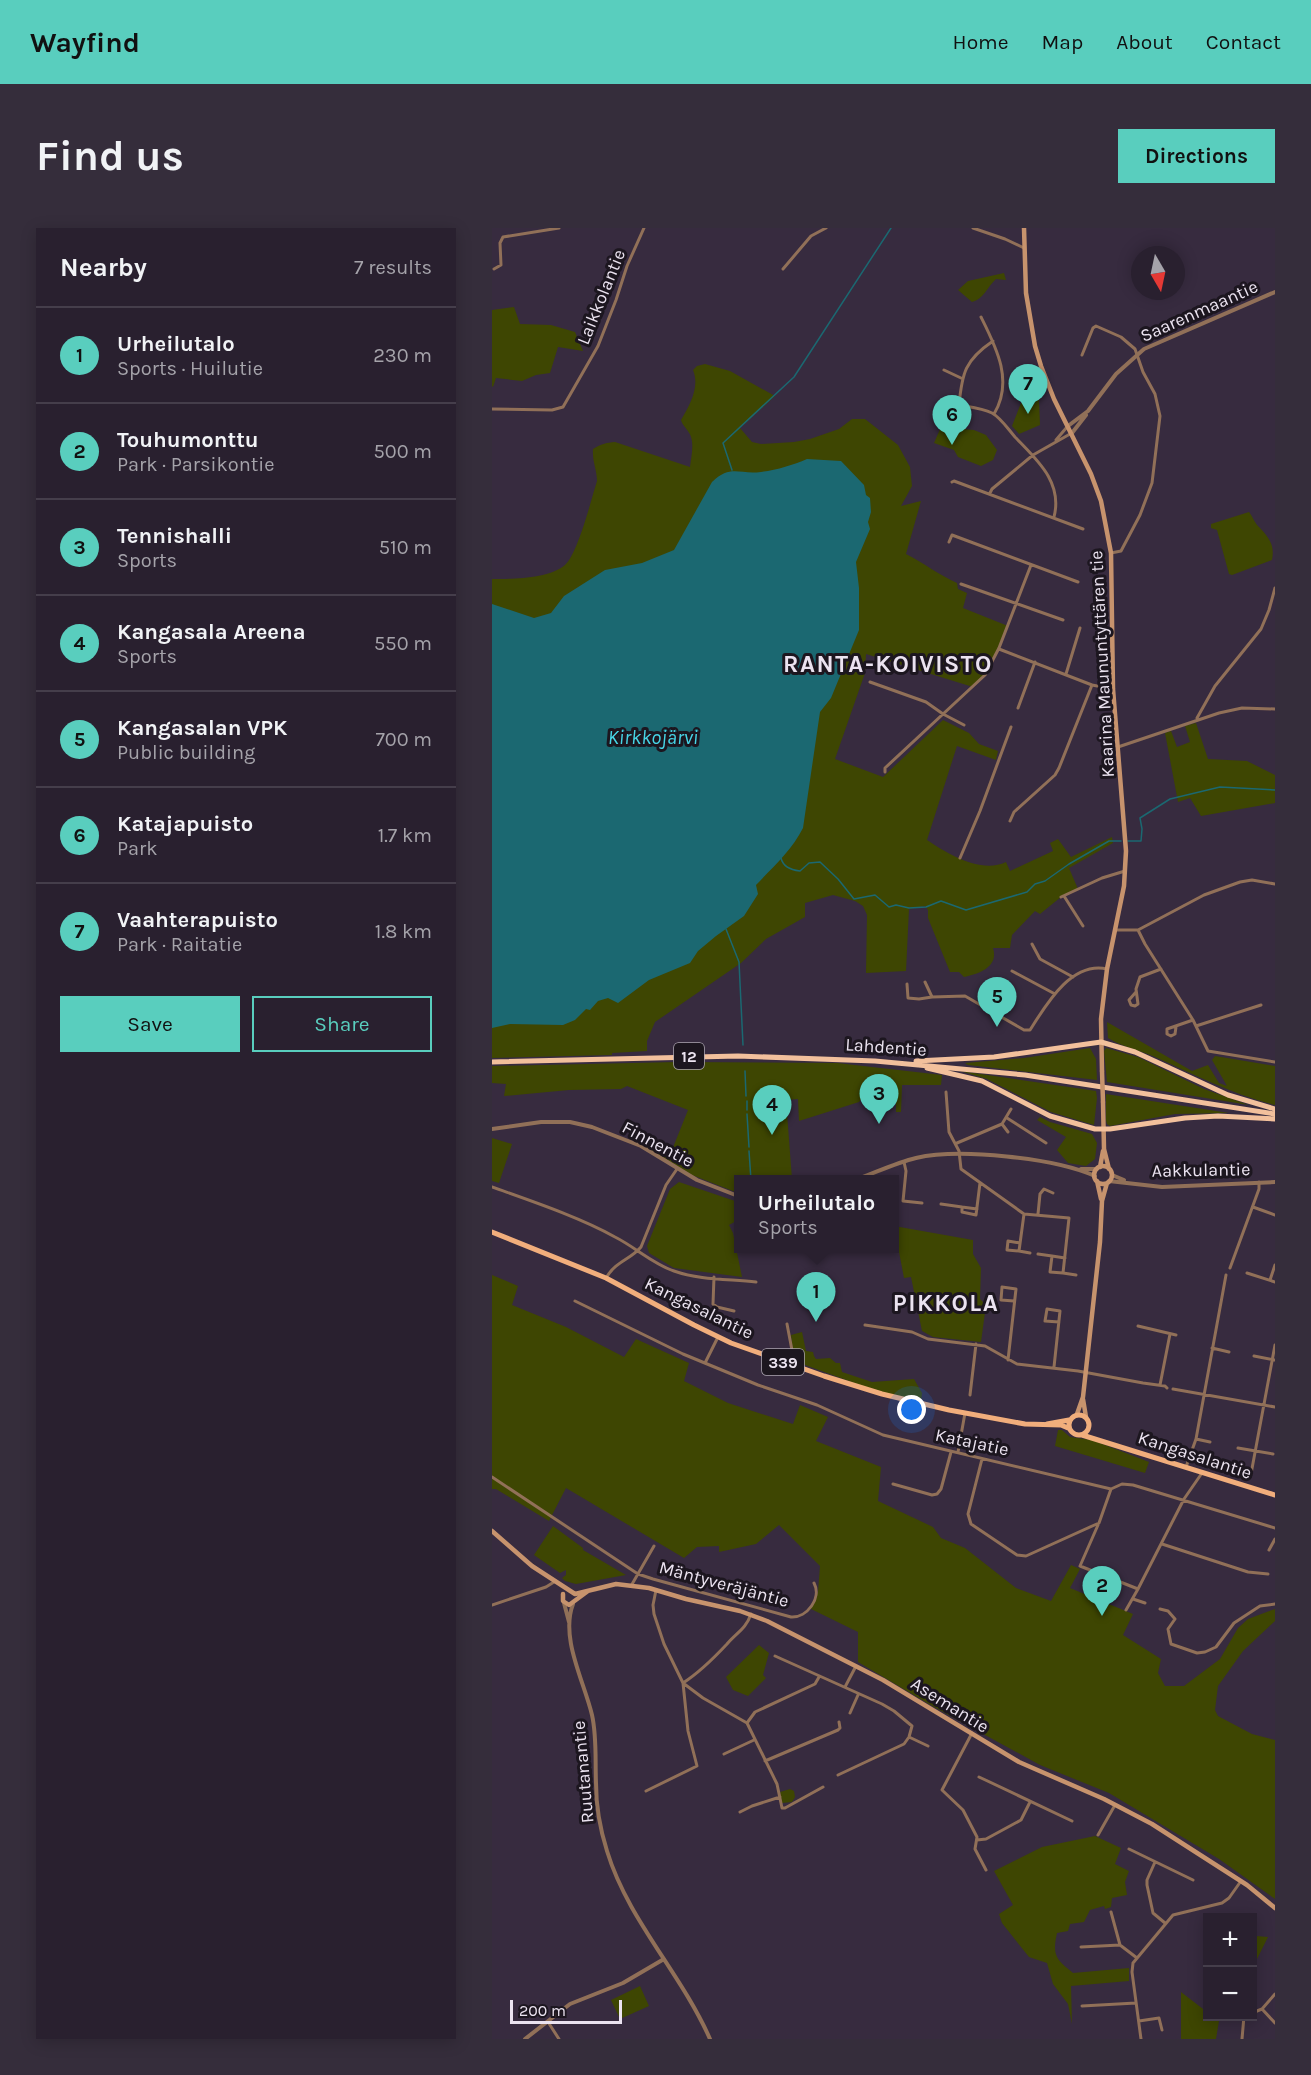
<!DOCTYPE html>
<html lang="en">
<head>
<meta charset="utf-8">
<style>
	body { margin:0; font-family:Karla,sans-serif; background:#352d3b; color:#f1f3f6 }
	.controls { position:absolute; right:18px; bottom:18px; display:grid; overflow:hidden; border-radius:0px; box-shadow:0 3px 15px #0003 }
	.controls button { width:54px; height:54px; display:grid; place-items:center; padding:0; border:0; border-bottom:2px solid #453e4b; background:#29202f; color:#f1f3f6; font:30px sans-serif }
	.compass { position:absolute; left:639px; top:18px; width:54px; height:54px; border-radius:50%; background:#29202f; box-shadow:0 3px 15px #0003; rotate:171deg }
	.scale { position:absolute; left:18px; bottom:15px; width:112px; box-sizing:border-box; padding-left:6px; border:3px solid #ebe3f0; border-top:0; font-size:16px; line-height:21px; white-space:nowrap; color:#ebe3f0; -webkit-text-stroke:4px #1c161f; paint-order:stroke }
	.you { position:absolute; left:420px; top:1182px; width:21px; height:21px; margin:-15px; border:4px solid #fff; border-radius:50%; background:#1a73e8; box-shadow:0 0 0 9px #1a73e833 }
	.badge { display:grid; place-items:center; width:39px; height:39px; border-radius:50%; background:#59cebe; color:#111; font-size:20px; font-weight:700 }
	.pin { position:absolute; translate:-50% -50px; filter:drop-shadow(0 2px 3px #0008) }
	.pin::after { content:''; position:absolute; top:32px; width:21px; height:18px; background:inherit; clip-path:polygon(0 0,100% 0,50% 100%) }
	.popup { position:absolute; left:242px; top:947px; width:165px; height:78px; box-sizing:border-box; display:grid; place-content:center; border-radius:0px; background:#29202f; filter:drop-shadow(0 2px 4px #0005); font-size:20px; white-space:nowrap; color:#a5a3aa }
	.popup b { font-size:22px; color:#f1f3f6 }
	.popup::after { content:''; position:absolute; left:50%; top:100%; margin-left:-12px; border:12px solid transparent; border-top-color:#29202f }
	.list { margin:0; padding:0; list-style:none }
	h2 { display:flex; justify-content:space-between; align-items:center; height:78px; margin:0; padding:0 24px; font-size:26px }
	h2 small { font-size:20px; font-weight:400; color:#a5a3aa }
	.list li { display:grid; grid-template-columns:39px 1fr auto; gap:18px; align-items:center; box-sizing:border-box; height:96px; padding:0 24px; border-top:2px solid #453e4b }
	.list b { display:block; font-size:22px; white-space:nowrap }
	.list p { margin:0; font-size:20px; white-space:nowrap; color:#a5a3aa }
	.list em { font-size:20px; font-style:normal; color:#a5a3aa }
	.actions { display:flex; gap:12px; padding:18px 24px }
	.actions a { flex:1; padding:14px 0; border:2px solid #59cebe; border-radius:0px; text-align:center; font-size:21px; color:#59cebe }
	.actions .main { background:#59cebe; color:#111 }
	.map { position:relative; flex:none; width:783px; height:1811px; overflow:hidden; border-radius:0px }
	header { display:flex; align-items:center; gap:36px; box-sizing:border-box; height:84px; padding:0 30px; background:#59cebe; color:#111 }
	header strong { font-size:28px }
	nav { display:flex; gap:33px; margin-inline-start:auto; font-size:21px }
	.intro { display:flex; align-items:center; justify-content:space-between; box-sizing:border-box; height:144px; padding:0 36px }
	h1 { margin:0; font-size:42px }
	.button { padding:15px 27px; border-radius:0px; background:#59cebe; color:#111; font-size:21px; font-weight:700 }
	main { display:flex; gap:36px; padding:0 36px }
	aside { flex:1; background:#29202f; border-radius:0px; box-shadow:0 3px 15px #0003 }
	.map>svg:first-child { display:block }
	.green { fill:#3e4602 }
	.water { fill:#1b6871 }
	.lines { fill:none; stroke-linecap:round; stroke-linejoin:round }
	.stream { stroke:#1b6871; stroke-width:1.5 }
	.minor { stroke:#917058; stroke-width:3 }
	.tertiary { stroke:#917058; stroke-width:4 }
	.secondary { stroke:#c7936d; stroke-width:4.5 }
	.primary { stroke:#f1ae7c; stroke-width:5 }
	.trunk { stroke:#f2c09c; stroke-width:5 }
	.secondary-bridge { stroke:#c7936d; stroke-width:4.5 }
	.labels { text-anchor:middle; stroke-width:6; stroke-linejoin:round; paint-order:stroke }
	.shield { fill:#1c161f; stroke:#ada6b1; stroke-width:1.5 }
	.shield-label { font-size:16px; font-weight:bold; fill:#ebe3f0 }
	.street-label { font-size:18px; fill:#ebe3f0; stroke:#1c161f }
	.water-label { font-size:20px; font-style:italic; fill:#47d6e7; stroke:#1c161f }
	.district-label { font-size:24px; font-weight:bold; letter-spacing:1.5px; fill:#ebe3f0; stroke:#1c161f }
</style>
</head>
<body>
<header>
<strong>Wayfind</strong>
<nav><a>Home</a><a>Map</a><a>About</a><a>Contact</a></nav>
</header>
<div class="intro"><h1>Find us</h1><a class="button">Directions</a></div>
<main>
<aside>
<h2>Nearby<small>7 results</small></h2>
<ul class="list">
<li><span class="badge">1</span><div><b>Urheilutalo</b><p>Sports · Huilutie</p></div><em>230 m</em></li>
<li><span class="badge">2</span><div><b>Touhumonttu</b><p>Park · Parsikontie</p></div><em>500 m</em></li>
<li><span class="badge">3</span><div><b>Tennishalli</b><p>Sports</p></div><em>510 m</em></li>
<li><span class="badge">4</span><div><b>Kangasala Areena</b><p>Sports</p></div><em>550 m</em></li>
<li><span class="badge">5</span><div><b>Kangasalan VPK</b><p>Public building</p></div><em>700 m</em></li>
<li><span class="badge">6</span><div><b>Katajapuisto</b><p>Park</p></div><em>1.7 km</em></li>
<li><span class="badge">7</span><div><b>Vaahterapuisto</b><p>Park · Raitatie</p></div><em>1.8 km</em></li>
</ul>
<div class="actions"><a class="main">Save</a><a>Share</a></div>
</aside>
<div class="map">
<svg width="783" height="1811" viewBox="0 0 783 1811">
	<rect width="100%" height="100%" fill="#372b3f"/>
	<path class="green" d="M512,45L514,52L504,51C495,59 492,71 480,74L466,62L476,53Z
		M22,79L28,96L59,97L83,104L91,123L66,119L58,145L44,147L30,153L4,150L1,159L0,158V82Z
		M213,136L238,143L283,168L248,200L260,214L269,216L302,214L318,211L347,201L360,191H373L406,217L418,239L420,258L409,278L429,273L414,326C432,335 447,347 465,355L466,361L475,365L471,380L516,398L497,443L481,459L374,426L373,445L343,531L391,549L451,492L477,505L487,516L506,523L504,532L465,518L435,612C456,626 489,646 514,634L518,643L561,623L558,615L566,611L579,629L620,609L621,615L577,640L586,661L569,669L548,686L543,683L520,707L518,720H501C507,739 487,746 472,749L467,744H458L436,690V682L433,678L417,681L414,743L374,745L375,687L371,678L363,673L341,667L313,675V689L274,711L249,735L163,794L155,813V823L120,825V827L0,830V351C21,351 56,351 73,337C86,325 99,272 105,253C105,242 100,233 101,221C111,215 114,215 123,214L198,239C199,230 202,218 199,209C197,202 191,199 189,192C198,177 208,159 201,142L205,138Z
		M547,172L548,197L527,206L520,198L529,175Z
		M449,199L482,202L494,207L505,222L501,232L489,238L466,229L462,222L442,215Z
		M757,284C761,289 763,296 768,300C777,310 783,317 780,332L740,347L737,346L725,302L719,300V296Z
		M704,495L716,531L755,533L783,547V575L709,588L698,570L686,574L673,505L679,503L685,519L698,514L693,498Z
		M615,794L700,843L716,837L727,855L735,858L720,832L723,828L783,838V877C740,866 703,847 663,829C647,822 630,819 616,810Z
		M598,820L604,831L605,852L476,837L473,835L532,830Z
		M614,820L646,829L712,861L757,877L615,854L612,823Z
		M186,834L345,835L450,847L449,857H410L409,884H404V874L392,865L371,869L367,874L307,893L306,871L294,872L300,951L246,952V965L200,947L148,915L150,911L180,922L196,882L135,858L129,861L77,862L12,868L14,856L0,855V838Z
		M468,843L604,863L605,870L602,897L559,884L495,851Z
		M614,866L737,885L683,886L618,898L615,896L614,892Z
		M548,889L558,894L600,906L605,915L603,931L594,938L576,935L565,922L574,909L545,892Z
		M0,910L20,916L7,955L0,953Z
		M187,954L246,974V992L237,997L241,1005L250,1049L182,1040L157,1025L155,1018L178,961Z
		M402,998L481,1012V1026L489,1040L488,1071L494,1077L489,1114L441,1109L430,1103L419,1049L412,1050Z
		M0,1047L26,1058L20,1077L74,1099L132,1129L144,1111L197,1135L192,1153L236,1175L301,1196L308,1177L336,1189L324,1213L389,1239L386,1273L441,1299L449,1310L473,1320L524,1360L559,1373L579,1337L588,1341L578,1360L641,1386L631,1407L669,1431L666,1445L673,1458H692L728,1431L746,1400L756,1391L783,1381V1393L751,1423L726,1458L723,1482L726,1488L760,1506L783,1512V1671L727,1631L617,1565L548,1537L442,1479L366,1434V1404L319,1381L326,1364L328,1338L287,1297L264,1316L227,1324V1318L205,1319L192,1330L74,1260L57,1293L4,1261H0Z
		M310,1104L314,1123L321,1124L322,1128L324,1131L338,1130L344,1135H348L350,1144L380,1154L422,1151L430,1165L429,1173L390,1165L302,1133L299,1107Z
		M566,1202H570L578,1209L600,1212L657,1234L653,1245L563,1218Z
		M61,1298L91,1320V1322L134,1347L84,1356L73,1353L70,1350L74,1347V1342L68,1345L42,1327Z
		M267,1417L277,1425L271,1447L274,1450L256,1468L241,1462L234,1449Z
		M298,1561L302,1563L303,1569L300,1574L290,1575L288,1564Z
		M603,1608L629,1620L623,1636L637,1643L633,1654L635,1667L620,1670L619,1679L613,1681L612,1678L598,1682L592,1694L578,1696L576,1703L565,1705C560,1728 564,1731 581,1745L637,1740V1753L579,1758L580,1796L576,1776L561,1756L555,1735L537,1729L510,1695L507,1686L521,1677L502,1643L550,1619Z
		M764,1708L776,1709L761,1739V1712Z
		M148,1758L157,1778L128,1791L119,1772Z
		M689,1764L715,1784L716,1788L721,1789L727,1793L724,1811H689Z"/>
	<path class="water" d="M315,231L349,233L372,257L374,267L378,270L379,284L376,294L378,301L364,334L367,360V402L339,470L328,484L311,600C300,622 281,639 264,657L266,666L252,688L224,708L206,723L198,735L157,752L126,775L116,770L106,773L98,782L94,781L83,792L71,797L18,796L0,800V376L42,390L59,385L72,368L113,342L150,335L182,322L220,254C239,236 247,247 269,244C285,242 301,237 315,231Z"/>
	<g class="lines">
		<path class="stream" d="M240,242L231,215L302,149L399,0
			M636,613H649L650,601L648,590L678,571L728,559L783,562
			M289,630C291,639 299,642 308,643L317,635L328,634L346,651L362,671L383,667L397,679L404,677L417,680L434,679L449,673L474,682L535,664L543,656L553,653L577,636L617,613H629
			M234,701L247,734L251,817
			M253,843L254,868
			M255,873V882
			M255,886L257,919
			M257,923L259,952"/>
		<path class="minor" d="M481,0L513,11L532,20
			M2,41L9,37L8,15L11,9L67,0
			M291,41L319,8L334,0
			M489,89C504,119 522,153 502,186
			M501,113C473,132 470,145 467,177C478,179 490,180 500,185C509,190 516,201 523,209C545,232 571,254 562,289
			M590,127L601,100L604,98L629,109L643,121L651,144L663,166L668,188L660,255L648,287L629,323L619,325
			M452,142L469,150
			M0,181L60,182L71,179L106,118L124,72L135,38L152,0
			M564,212L575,199
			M460,254L462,253L591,301
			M498,265L500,261L541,227L578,206
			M457,314L460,307L586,354
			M469,356L571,392
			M507,421L600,457L621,461
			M574,446L588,400
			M378,454L434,474L451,486L472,497
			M526,480L543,434
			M705,490L723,458L769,401L777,382L783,360
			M626,519L727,485L750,480L783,481
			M393,544V540L493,447L507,420L539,337
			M518,593L522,584L563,547L567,540L600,457
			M468,630L488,583L519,499
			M572,668L591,698
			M569,669L610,650L633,643
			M623,702H646L712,667L748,654L760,652L783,656
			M646,702L653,716L701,792L716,823L783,834
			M540,716L548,731L581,749
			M520,743L563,766
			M433,754L440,769L473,768L532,802H538C554,777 579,733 615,741
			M415,756L416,770L427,771L440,769
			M644,764L637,772L639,777L643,778L646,776L644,761L648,749L669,741
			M704,798L769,777
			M684,799L683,806L679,808L675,806V801L701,792
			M454,864L457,904L467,923L469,941L532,986L577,990L571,1045L558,1044L560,1028L573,1030
			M515,890L554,915
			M510,896L516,904
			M465,915L510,896L519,881
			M412,934L414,943L411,973L430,975
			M0,959C39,973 87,989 123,1009C143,1019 161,1036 182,1043C207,1052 237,1051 264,1054
			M449,976L470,979
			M761,979L783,987
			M485,981L470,979V984L484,987L488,955
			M546,986L548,966L552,961L561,965
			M528,1015L516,1013L515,1022L527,1023L532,986
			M527,1023L538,1025
			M546,1026L560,1028
			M738,1040L767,961V954
			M571,1045L584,1047
			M755,1045L783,1054
			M222,1049L221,1076L225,1079L242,1083
			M114,1050C124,1033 138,1032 149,1019L174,957L185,941
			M778,1052L783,1037
			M83,1073L191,1126L266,1157L325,1177L391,1207L619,1261L630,1256L641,1257L783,1300
			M295,1096L303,1138
			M373,1097L420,1104L436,1111L493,1118L525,1136L586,1143L651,1155L673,1158L675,1160
			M646,1098L684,1107
			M720,1120L737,1124
			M762,1128L783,1132
			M516,1132L524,1061L510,1059L509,1072L522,1073
			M213,1135L226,1109
			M562,1139L568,1083L555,1081L553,1093L567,1094
			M668,1157L678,1106
			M681,1161L783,1179
			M478,1167L484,1116
			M704,1211L718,1214
			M746,1220L781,1226
			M466,1224L473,1185
			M490,1231L476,1286L479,1296L525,1327L534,1328L607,1295L619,1261
			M694,1239L704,1211L734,1047
			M759,1246L783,1117
			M0,1249L146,1346L161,1351L299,1389C315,1390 330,1370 322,1355
			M401,1256L440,1267L445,1266L449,1261L459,1224
			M606,1297L588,1338L646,1361L634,1382
			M670,1316L756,1344L776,1346
			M777,1322L783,1311
			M139,1358L162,1318
			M646,1361L692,1271L710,1245
			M641,1371L653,1375
			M0,1377L54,1359L62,1354
			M668,1381L676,1383L683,1391L676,1401L679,1416L705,1425L713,1424L724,1419L742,1395L768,1378L783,1376
			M259,1386C254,1401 244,1405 235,1416C221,1431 208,1444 191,1455L211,1470L255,1495L285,1556L290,1580H293L331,1559
			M283,1428L390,1476L402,1483L420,1498L417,1509L412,1516L346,1547
			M353,1459L364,1438
			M358,1485L366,1467
			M255,1495L263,1484L323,1456L327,1449
			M480,1505L450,1562L471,1582L485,1609L483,1621L494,1642
			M417,1509L436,1518
			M232,1526L262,1512
			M273,1533L346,1502L348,1500L347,1494
			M487,1549L580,1593
			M154,1563L205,1538L196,1503L191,1455L172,1416L162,1386L161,1377L164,1362
			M248,1584L260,1578L288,1569
			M606,1607L623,1577
			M485,1612L494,1611L529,1592L538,1574
			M637,1621L701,1652
			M663,1634L655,1652V1657L661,1685L673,1695
			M619,1684L628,1717L645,1730
			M589,1719L628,1717
			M590,1778L644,1775
			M770,1781L783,1795
			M760,1785L770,1781L783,1766
			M647,1793L667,1790L670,1802
			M56,1794L67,1811
			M649,1811L640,1744L641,1735L681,1687L730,1675L737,1670L749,1653
			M750,1811L752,1788"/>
		<path class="tertiary" d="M576,198L596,183L624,146L652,121L783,64
			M580,205L594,187
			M0,901L49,894H78L100,899L149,918L205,952L246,968
			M589,941H605
			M620,947L632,952
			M363,952C383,945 403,935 424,930C468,920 562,930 603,948
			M617,953L670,959L783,954
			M72,1375L77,1394
			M81,1376C68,1410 92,1453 100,1487C105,1509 103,1532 104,1555C104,1578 108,1601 115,1623C136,1692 189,1745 218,1811
			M33,1811L78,1776L131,1755L172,1731"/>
		<path class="secondary" d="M532,0L534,65L543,118L549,138L562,171L599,246L609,273L619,325L621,461L634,623L632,658L615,741L609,791L610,843
			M611,874L612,921L617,941
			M602 947a9 9 0 1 1 18 0a9 9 0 1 1-18 0Z
			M608,939L611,923
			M605,953L609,971
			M591,1171L594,1189
			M585,1186L591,1169L608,1014L610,973L615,955
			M0,1303L40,1338L83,1366
			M71,1366V1373L77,1377L96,1363
			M83,1366L124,1356L157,1360L194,1371L248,1383L275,1393L391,1452L527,1534L612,1571L660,1596L755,1657L783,1680"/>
		<path class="primary" d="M0,1004L114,1050L202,1097L239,1115L332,1148L390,1166L457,1182L533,1196L569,1197L576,1200
			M577 1197a10 10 0 1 1 20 0a10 10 0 1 1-20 0Z
			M555,1196L577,1192
			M590,1207L783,1267"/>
		<path class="trunk" d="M424,833L502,829L609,814L643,824L736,867L783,881
			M0,834L246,828L383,833L533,847L783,886
			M435,840L490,853L558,888L603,901H618L693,890L726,888L783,891"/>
		<path class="secondary-bridge" d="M610,843L611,874"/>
	</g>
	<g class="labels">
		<g class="shield">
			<rect x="182" y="815" width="30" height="26" rx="4.5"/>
			<rect x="270" y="1121" width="42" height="26" rx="4.5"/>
		</g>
		<g class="shield-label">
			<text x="197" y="834">12</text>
			<text x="291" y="1140">339</text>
		</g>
		<g class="street-label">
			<text transform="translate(109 69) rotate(-68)" y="6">Laikkolantie</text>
			<text transform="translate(707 83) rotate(-24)" y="6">Saarenmaantie</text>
			<text transform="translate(610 436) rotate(-93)" y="6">Kaarina Maununtyttären tie</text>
			<text transform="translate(394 819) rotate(4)" y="6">Lahdentie</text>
			<text transform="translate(166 916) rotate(28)" y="6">Finnentie</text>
			<text transform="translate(709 942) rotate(-1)" y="6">Aakkulantie</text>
			<text transform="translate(207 1080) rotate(26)" y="6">Kangasalantie</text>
			<text transform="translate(480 1214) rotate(12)" y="6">Katajatie</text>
			<text transform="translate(703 1227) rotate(18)" y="6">Kangasalantie</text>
			<text transform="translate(232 1356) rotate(15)" y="6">Mäntyveräjäntie</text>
			<text transform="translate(458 1477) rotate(32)" y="6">Asemantie</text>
			<text transform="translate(91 1544) rotate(-95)" y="6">Ruutanantie</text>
		</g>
		<g class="water-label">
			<text x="161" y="516">Kirkkojärvi</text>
		</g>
		<g class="district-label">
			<text x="396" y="444">RANTA-KOIVISTO</text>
			<text x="454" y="1083">PIKKOLA</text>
		</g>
	</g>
</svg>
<div class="controls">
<button>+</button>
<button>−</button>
</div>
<svg class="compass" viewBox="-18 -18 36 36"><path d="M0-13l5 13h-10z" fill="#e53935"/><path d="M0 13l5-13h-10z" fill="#a5a3aa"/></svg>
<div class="scale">200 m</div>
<div class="you"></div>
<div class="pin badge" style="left:324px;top:1094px">1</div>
<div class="popup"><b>Urheilutalo</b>Sports</div>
<div class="pin badge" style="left:610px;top:1388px">2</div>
<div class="pin badge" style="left:387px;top:896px">3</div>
<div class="pin badge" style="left:280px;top:907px">4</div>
<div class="pin badge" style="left:505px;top:799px">5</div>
<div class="pin badge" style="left:460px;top:217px">6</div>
<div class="pin badge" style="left:536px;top:186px">7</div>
</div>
</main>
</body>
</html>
